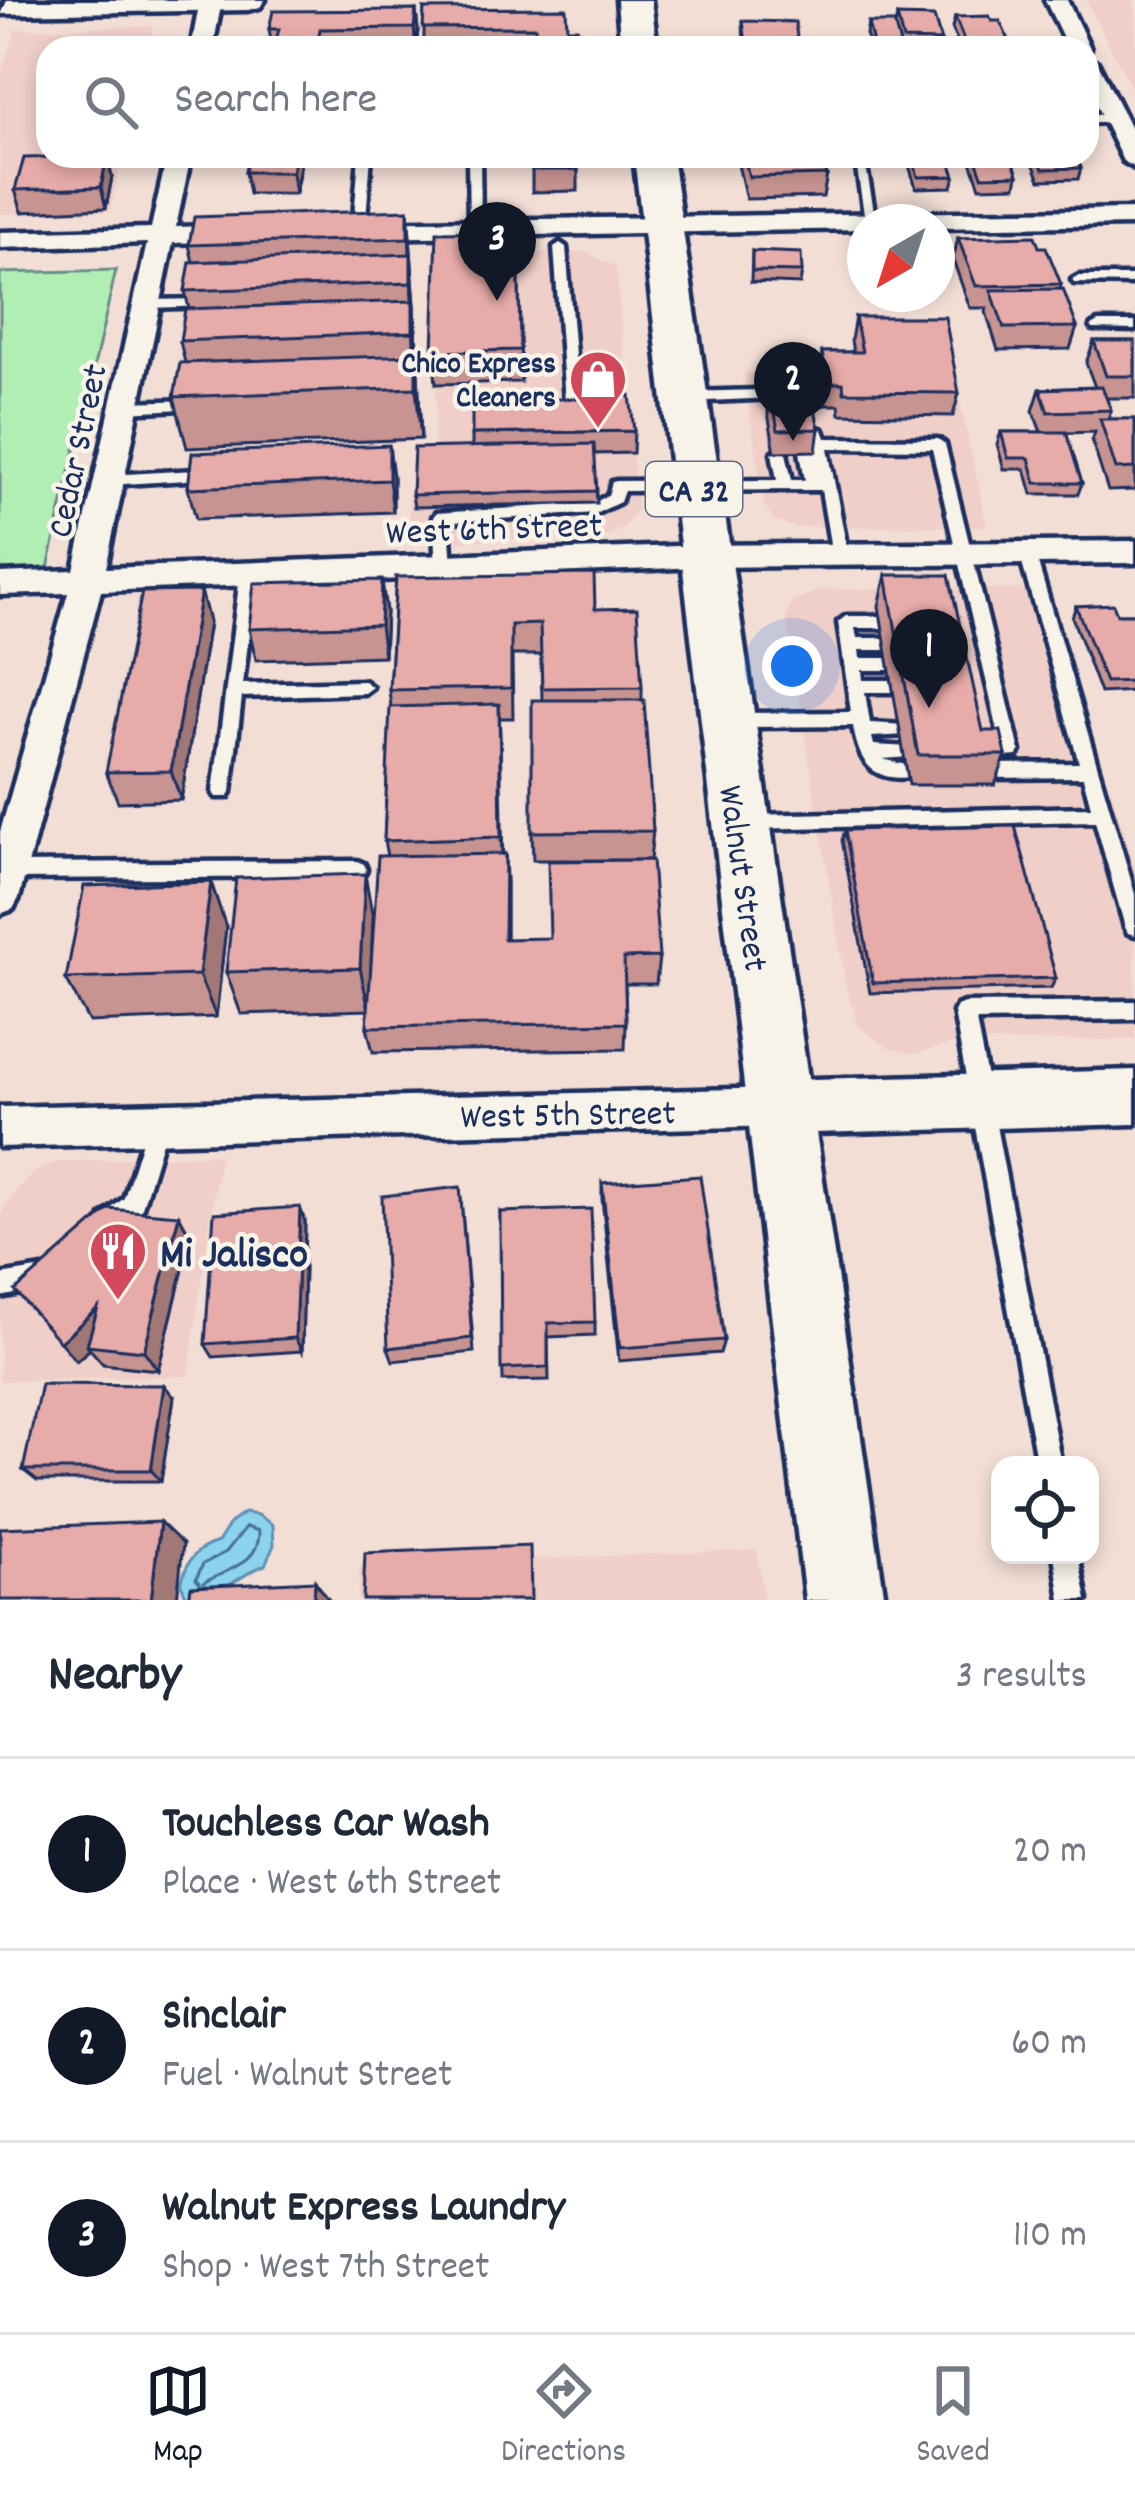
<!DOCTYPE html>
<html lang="en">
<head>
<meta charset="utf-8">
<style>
	body { margin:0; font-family:Dekko,sans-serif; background:#f2f2f3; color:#1f2937 }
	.controls { position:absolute; right:36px; bottom:36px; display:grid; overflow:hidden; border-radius:24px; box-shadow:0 6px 18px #0003 }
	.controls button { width:108px; height:108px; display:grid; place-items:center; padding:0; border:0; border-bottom:3px solid #e0e1e3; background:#fff; color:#1f2937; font:60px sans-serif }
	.compass { position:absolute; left:847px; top:204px; width:108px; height:108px; border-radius:50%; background:#fff; box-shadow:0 6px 18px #0003; rotate:219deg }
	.you { position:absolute; left:792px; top:666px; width:42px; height:42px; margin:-30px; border:9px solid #fff; border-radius:50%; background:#1a73e8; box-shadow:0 0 0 18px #1a73e833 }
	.badge { display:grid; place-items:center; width:78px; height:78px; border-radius:50%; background:#111827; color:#fff; font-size:39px; font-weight:700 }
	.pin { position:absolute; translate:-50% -99px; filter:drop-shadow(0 3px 6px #0008) }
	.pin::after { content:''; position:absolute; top:63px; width:42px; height:36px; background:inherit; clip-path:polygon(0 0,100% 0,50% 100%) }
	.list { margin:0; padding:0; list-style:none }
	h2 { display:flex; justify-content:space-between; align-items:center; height:156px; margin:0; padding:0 48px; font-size:51px }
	h2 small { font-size:39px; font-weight:400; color:#747a83 }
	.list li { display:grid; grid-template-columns:78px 1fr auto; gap:36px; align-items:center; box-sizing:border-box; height:192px; padding:0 48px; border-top:3px solid #e0e1e3 }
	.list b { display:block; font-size:45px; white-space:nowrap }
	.list p { margin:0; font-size:39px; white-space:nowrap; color:#747a83 }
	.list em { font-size:39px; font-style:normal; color:#747a83 }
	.icon { flex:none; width:66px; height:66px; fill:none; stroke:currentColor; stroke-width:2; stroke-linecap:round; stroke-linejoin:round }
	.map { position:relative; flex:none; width:1135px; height:1600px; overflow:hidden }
	.search { position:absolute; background:#fff; box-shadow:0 6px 18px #0003; left:36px; right:36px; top:36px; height:132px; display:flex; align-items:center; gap:30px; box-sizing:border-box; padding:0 42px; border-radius:36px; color:#747a83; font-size:45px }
	.sheet { height:732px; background:#fff }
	nav { display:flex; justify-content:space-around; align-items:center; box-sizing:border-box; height:168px; border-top:3px solid #e0e1e3; background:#fff; font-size:33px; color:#747a83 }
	nav a { display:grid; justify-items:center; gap:6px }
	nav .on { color:#111827 }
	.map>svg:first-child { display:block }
	.built { fill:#efcfc8 }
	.green { fill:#b1eeb4; stroke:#668e89; stroke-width:3 }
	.water { fill:#8cd3ee; stroke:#5f91b4; stroke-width:3 }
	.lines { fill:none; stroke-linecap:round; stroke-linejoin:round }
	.shore { stroke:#487198; stroke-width:3 }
	.lane-casing { stroke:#1b2f5e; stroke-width:9 }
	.street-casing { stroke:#1b2f5e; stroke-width:9 }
	.secondary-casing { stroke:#1b2f5e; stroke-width:9 }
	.primary-casing { stroke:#1b2f5e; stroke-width:9 }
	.lane { fill:#f7f3e8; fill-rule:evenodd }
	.street { fill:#f7f3e8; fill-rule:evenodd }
	.secondary { fill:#f7f3e8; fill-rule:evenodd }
	.primary { fill:#f7f3e8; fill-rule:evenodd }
	.rail { stroke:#1b2f5e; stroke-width:6 }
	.wall { fill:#c79491; stroke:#1b2f5e; stroke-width:3 }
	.shaded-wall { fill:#a27876; stroke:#1b2f5e; stroke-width:3 }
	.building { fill:#e7aca9; stroke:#1b2f5e; stroke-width:3 }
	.labels { text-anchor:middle; stroke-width:9; stroke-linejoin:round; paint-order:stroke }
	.far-poi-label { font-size:30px; font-weight:bold; fill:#1b2f5e; stroke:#f7f3e8; text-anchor:end }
	.shield { fill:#f7f3e8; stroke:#5d6a87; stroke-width:3 }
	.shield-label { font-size:33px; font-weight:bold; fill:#1b2f5e }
	.street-label { font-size:36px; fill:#1b2f5e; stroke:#f7f3e8 }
	.near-poi-label { font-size:42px; font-weight:bold; fill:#1b2f5e; stroke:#f7f3e8; text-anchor:start }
</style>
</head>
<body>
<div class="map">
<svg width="1135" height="1600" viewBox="0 0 1135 1600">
	<rect width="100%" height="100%" fill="#f2ded5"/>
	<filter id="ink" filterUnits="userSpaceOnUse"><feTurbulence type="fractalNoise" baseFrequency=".00833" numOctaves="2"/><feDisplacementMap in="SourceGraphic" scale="24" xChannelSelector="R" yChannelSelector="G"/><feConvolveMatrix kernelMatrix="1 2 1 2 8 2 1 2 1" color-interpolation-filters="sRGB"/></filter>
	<g filter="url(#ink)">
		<path class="built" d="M1086,0H1135V95Z
			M153,26L148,48H48V156H123L110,211L0,214V75L16,29Z
			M585,252L616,267L637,509L623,528L606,537L408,542L412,458L434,457L440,254Z
			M744,373L954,375L987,526L794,527L774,521L764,504Z
			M821,589H1037L1094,789H1111L1135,870V1039L955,1043L915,1054L888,1048L859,1026L847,992L786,618L792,603Z
			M220,1154L188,1376L0,1381V1223L4,1208L18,1188L35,1172L58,1162Z
			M757,1550L764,1600H358L360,1566Z"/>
		<path class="green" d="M116,270L48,568L0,570V273Z"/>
		<path class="water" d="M244,1513L258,1515L273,1525L274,1545L265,1565C237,1575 220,1600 187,1598L181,1584C187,1561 194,1549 218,1542L231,1522Z"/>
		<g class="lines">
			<path class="shore" d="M200,1584L196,1579L203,1564L226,1552L246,1527L259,1531C260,1564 227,1569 203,1583"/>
			<defs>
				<path id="lane" d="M1087,115L1113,114L1119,118L1113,122L1087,123Z
					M359,156H371L365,230L359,234L353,230Z
					M468,156H480L481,227L475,231L469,227Z
					M857,169L867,172L876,222L865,220Z
					M560,243L566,247L579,402L572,407L565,402L554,247Z
					M1079,276H1135V284L1074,283L1072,280Z
					M208,299L215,303L213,306L147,308L140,304L147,300Z
					M1098,322H1135V330L1093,329L1091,326Z
					M791,389L796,391V397L687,402L680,397L687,392Z
					M197,400L204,405L202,408L125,412L118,407L125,402Z
					M818,428L823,430L826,438L938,439L945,444L1020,751L1017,756L980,759L971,752L980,745L1001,744L932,449L828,448L848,555L840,561L832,555L821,490L624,491L620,502L597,513L449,522L452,567L444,573L436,567L433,517L436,513L594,503L608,495L612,482L617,481L777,480L772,453L779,448L786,453L792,480H805L800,452L807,447L814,451L811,433Z
					M213,469L218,470V478L109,485L101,480L109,475Z
					M1027,547L1035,553L1135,894V935L1128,933L1125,927L1095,821L747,829L741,827L738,822L741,817L747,815L1091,807L1083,777L993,778L987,776L984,771L987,766L993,764L1079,763L1019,553Z
					M248,570L256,576L243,684L364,681L372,687L364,693L242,697L231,792L228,797H216L213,792L240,576Z
					M846,616H881L889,622L881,628H855L857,638H885L893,644L885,650H859L860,658H888L896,664L888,670H862L863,680H892L900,686L892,692H865L870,723L906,725L909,730L906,735L872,737L874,745L910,747L913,752L910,757L883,759L913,767L916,772L913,777C872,782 859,763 853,726L735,727L726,720L735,713L851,712L838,622Z
					M357,861L364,864L366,869L364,874L357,877L8,879L0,874L1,866L8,863Z
					M1135,1001V1019L976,1021L1061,1465H1037L954,1012L957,1006L964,1003Z
					M158,1112L165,1115L168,1122L141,1211L110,1234L102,1230L99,1223L102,1216L124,1198L148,1122L151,1115Z
					M43,1268L51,1271L54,1279L51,1287L0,1297V1275Z
					M1054,1555H1078L1087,1600H1061Z"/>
				<path id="street" d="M200,0H222L213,48H191Z
					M1045,0H1067L1090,48L1087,53V48H1068Z
					M1087,56L1098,63L1135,137V168L1123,161L1087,86Z
					M167,156H191L176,227L238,225L251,233L238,241L173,243L106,568L702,545L1135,541V563L702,567L101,591L19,898L13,909L0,914V832L68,593L0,595V573L74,570L147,243L0,248V232L151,228Z
					M1135,209V225L937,228V222H865V229L365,238L352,230L365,222Z
					M777,1088L792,1093L798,1107L792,1121L777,1126L0,1147V1107Z"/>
				<path id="secondary" d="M1135,1070V1124L777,1134L756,1126L748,1107L756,1088L777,1080Z"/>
				<path id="primary" d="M0,0H265L260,7L248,10L0,14Z
					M617,0H651L657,48H621Z
					M634,156H672L885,1600H805Z"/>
			</defs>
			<use href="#lane" class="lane-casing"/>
			<use href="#street" class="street-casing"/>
			<use href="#secondary" class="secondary-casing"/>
			<use href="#primary" class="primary-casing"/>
			<use href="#lane" class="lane"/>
			<use href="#street" class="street"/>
			<use href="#secondary" class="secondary"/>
			<use href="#primary" class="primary"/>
			<path class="rail" d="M0,10L4,0"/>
		</g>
		<path class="wall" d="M424,9L567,28L577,48H424Z
			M416,10L418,30L416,48H272L269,29Z
			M897,16L941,41L939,48H870L866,34L868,23L895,26Z
			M955,17L992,21L1012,48H960L952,28Z
			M743,21L798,44V48H744Z
			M107,156L112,177L106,208L22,212L15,190Z
			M249,156H302L295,194H249L245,172Z
			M532,156H578V191L532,192Z
			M736,156H821L827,175L823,197L746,199Z
			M906,156H948L955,176L952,187L916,188Z
			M969,156H1011L1018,175L1016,186L980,187Z
			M1030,156H1076L1081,168L1078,179L1040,180Z
			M408,210L415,305L421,439L187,448L174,397L185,363L180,341L189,309L185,291L193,262L189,245Z
			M518,231L521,382L436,384L433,352Z
			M958,238L1061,284L1060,289L1077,327L1070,349L998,350L986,312L987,308H970L953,260Z
			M752,251L802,272L800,284L751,282Z
			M855,317L959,393L953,416L840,414L839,405H823L819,374L822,352H853L851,340Z
			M1094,341H1135V398H1106L1111,410L1108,419H1135V490L1108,491L1092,441L1095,432L1066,433L1082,483L1078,494H1032L1025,469H1004L997,444L1001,432H1041L1033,411L1040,389L1095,387L1086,363Z
			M771,391L819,429L816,451L775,452L768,413Z
			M634,431L633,453L594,454L597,503L414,507L412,495L472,446V434Z
			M393,476V512L196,519L188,488Z
			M886,575L983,731L1006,755L995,785H909L879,606Z
			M396,577L595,609L642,687V700L653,831L650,860H533L532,832L542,700L541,655H512L513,718H499L502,854H505L506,883V939L659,957L656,984H625L626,1023L625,1049L373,1052L367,1027L368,1010L241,1014L226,972L373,919L387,856L384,841L391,707L389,690Z
			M201,591L209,622L181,800L118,802L106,772Z
			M1076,606L1117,614H1135V691L1100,693L1072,617Z
			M386,611L384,656L256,660L249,629Z
			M845,830L1056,978L1051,988L870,993L842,840Z
			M226,927L216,1017L89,1022L66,979Z
			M602,1183L724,1340L720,1353L619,1361L602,1199Z
			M460,1187L474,1352L393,1361L388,1348Z
			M500,1212L595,1322V1335L548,1337L549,1380L503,1381Z
			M179,1215L191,1237L158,1370L103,1364L90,1349L76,1361Z
			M305,1222L302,1351L213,1357L205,1344Z
			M174,1397L161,1481H37L23,1470Z"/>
		<path class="shaded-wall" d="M416,10L418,30L416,48L414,28Z
			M107,156L112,177L106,208L101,187Z
			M295,156H302L295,194L292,172Z
			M408,210L415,305L421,439L416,388Z
			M389,445L393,476V512L389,480Z
			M382,580L386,611L384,656L380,625Z
			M201,591L209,622L181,800L171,771Z
			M499,704L500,734L503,866L501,837Z
			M505,854L506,883V966L504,939Z
			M365,874L373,919L369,1010L360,968Z
			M211,882L226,927L216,1017L199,975Z
			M300,1207L305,1222L302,1351L295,1338Z
			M179,1215L191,1237L158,1370L144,1351Z
			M98,1308L87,1345L90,1349L76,1361L60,1342Z
			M164,1385L174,1397L161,1481L151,1470Z
			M160,1522L183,1544L177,1600H151Z
			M315,1581L329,1600H314Z"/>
		<path class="building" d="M566,8L567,28H577V48H535V27L423,28L424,9Z
			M416,10L414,28L320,29L317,48H274L279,29H269L273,11Z
			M897,16L934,17L941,41L903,40Z
			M989,16L992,21H1000L1012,48H967L955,17Z
			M743,21L795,22L798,44L746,43Z
			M868,23H894L901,48H874Z
			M107,156L101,187L15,190L24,158Z
			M249,156H295L292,172H245Z
			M532,156H578V170H532Z
			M744,156H821L827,175L749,177Z
			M912,156H948L955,176L918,177Z
			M975,156H1011L1018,175L982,176Z
			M1038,156H1076L1081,168L1043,169Z
			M408,210V238L189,245L194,217Z
			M518,231L520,350L433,352L437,232Z
			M1035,236L1039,247H1046L1061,284L976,286L958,238Z
			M752,251L801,253L802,272L752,271Z
			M411,254V283L185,291L190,262Z
			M1063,289L1077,327L1004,328L991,290Z
			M413,301V332L180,341L185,309Z
			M855,317H945L959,393L844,392L843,383H827L822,352H862Z
			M1094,341H1135V376H1106Z
			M416,355V388L174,397L180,363Z
			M1102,387L1111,410L1048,412L1040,389Z
			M811,390L819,429L778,430L771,391Z
			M630,395L634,431L472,434V404Z
			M1100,419H1135V468L1116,469Z
			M1001,432H1066L1082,483H1036L1029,458H1008Z
			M594,444L597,491L412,495L414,448Z
			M389,445V480L188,488L192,453Z
			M594,574L595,609L637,608L642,687L542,688L540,624L511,625V688L389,690L396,577Z
			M886,575H949L983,731H1001L1006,755H918Z
			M382,580L380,625L249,629L254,583Z
			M201,591L171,771L106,772L142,592Z
			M1113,604L1117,614H1135V681L1105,682L1076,606Z
			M532,700H644L653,831L532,832Z
			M499,704L501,837L384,841L390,707Z
			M1015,826L1056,978L873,983L845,830Z
			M505,854L504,939L550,938L548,861L652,860L659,957L624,958L626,1023L367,1027L378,856Z
			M365,874L360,968L226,972L236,878Z
			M211,882L199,975L66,979L84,886Z
			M700,1176L724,1340L620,1348L602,1183Z
			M460,1187L472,1338L388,1348L382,1196Z
			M300,1207L295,1338L205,1344L214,1213Z
			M109,1209L179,1215L144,1351L87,1345L98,1308L60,1342L15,1291Z
			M591,1209L595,1322L548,1323V1367L501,1369L500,1212Z
			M41,1384L164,1385L151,1470H23Z
			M160,1522L151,1600H0V1528Z
			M530,1546L531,1600H363L365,1553Z
			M315,1581L314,1600H189L191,1587Z"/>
	</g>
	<defs>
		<symbol id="shop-pin" viewBox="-11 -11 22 30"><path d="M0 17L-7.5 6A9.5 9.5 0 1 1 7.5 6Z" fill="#d1495b" stroke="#f7f3e8"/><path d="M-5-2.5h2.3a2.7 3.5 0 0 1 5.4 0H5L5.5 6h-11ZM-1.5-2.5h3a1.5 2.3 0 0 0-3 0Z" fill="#fff"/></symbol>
		<symbol id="restaurant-pin" viewBox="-11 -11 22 30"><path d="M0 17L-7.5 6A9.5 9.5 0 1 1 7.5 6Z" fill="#d1495b" stroke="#f7f3e8"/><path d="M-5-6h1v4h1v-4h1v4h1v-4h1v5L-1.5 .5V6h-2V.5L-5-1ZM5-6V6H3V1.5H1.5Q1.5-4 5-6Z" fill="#fff"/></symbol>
	</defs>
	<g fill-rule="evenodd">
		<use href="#shop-pin" x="565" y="346" width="66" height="90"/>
		<use href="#restaurant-pin" x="85" y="1218" width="66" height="90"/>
	</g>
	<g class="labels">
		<g class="far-poi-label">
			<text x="556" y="372">Chico Express<tspan x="556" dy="34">Cleaners</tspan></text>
		</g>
		<rect class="shield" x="646" y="462" width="96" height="54" rx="9"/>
		<g class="shield-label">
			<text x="694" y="501">CA 32</text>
		</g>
		<g class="street-label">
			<text transform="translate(75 450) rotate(-78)" y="13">Cedar Street</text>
			<text transform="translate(494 526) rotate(-2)" y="13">West 6th Street</text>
			<text transform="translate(746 878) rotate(82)" y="13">Walnut Street</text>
			<text transform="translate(568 1112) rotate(-1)" y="13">West 5th Street</text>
		</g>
		<g class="near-poi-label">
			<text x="160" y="1266">Mi Jalisco</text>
		</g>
	</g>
</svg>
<div class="controls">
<button><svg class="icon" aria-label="locate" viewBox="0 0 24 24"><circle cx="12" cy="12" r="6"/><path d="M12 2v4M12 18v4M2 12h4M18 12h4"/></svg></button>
</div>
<svg class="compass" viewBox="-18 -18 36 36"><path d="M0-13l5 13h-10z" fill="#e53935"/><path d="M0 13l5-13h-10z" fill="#747a83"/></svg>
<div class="you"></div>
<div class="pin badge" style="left:929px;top:708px">1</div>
<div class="pin badge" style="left:793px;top:441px">2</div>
<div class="pin badge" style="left:497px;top:301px">3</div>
<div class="search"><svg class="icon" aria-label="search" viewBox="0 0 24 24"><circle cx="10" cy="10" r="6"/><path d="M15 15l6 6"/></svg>Search here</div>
</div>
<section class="sheet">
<h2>Nearby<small>3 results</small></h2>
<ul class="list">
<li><span class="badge">1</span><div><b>Touchless Car Wash</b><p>Place · West 6th Street</p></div><em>20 m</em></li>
<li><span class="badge">2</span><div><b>Sinclair</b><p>Fuel · Walnut Street</p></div><em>60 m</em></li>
<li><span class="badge">3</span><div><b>Walnut Express Laundry</b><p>Shop · West 7th Street</p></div><em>110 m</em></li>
</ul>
</section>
<nav>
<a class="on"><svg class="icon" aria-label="map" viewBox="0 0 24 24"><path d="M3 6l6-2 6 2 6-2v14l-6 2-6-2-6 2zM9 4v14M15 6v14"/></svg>Map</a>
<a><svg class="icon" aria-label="directions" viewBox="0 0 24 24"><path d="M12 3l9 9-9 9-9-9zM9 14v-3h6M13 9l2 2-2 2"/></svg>Directions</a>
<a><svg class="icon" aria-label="saved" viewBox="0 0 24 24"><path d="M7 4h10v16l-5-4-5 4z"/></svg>Saved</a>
</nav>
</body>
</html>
